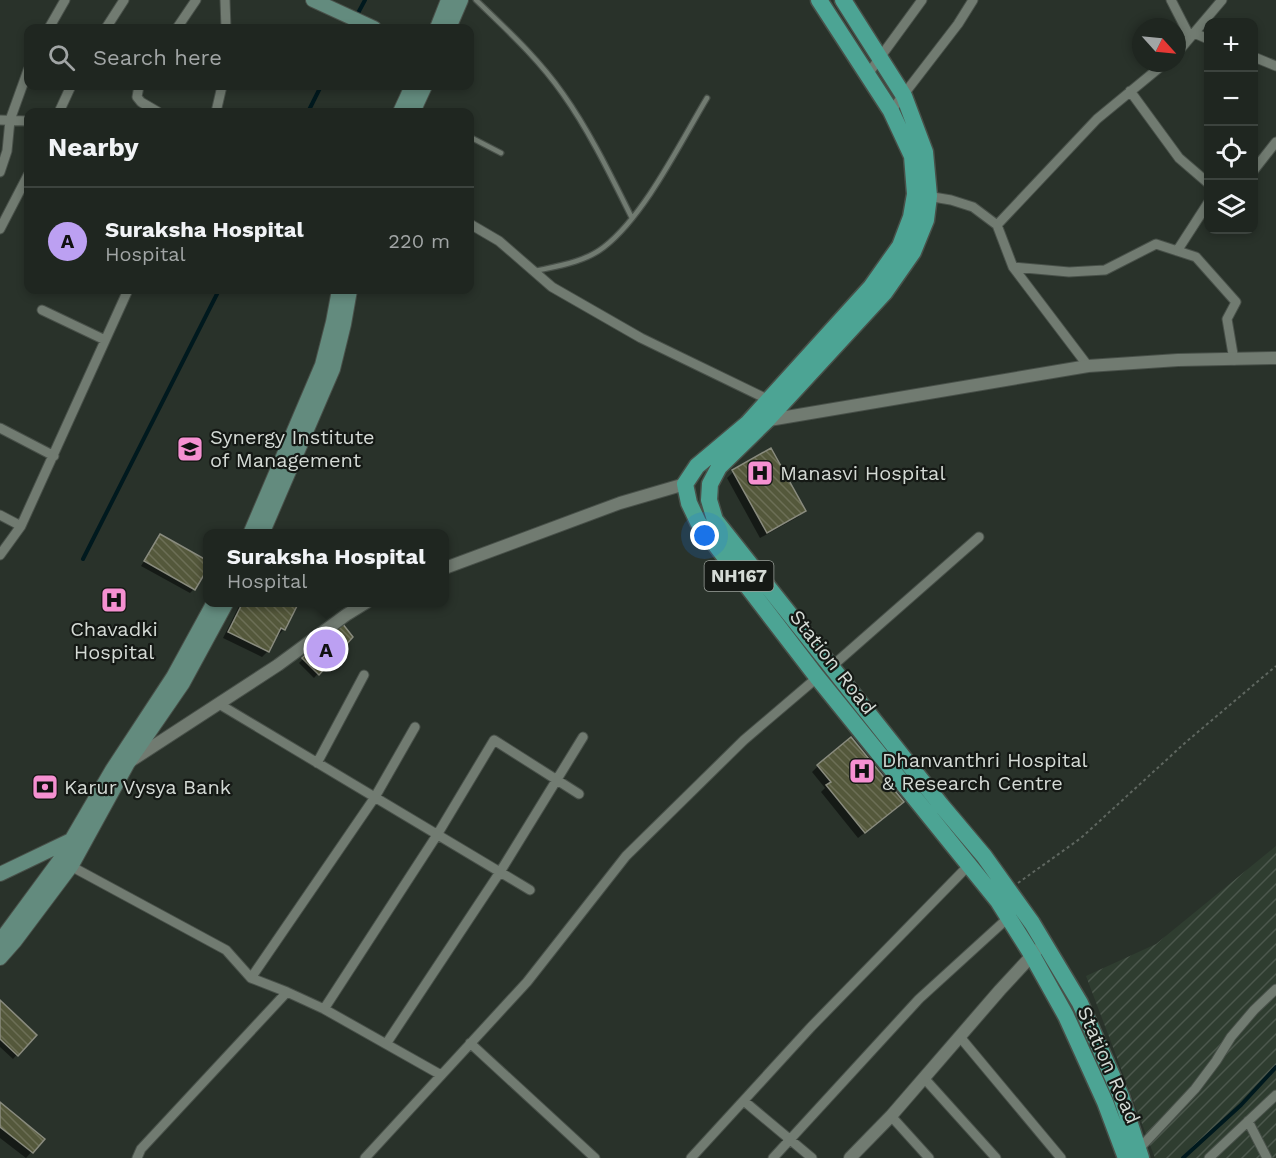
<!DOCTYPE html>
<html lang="en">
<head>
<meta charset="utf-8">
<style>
	body { margin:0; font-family:"Work Sans",sans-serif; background:#2c322d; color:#f1f3f6 }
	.controls { position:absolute; right:18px; top:18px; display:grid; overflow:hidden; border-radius:12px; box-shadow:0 3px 9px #0003 }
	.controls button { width:54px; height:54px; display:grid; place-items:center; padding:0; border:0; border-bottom:2px solid #3c433e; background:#1f2620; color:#f1f3f6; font:30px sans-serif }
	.compass { position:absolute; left:1132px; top:18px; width:54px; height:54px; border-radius:50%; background:#1f2620; box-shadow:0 3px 9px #0003; rotate:117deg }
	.you { position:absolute; left:705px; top:536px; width:21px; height:21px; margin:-15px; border:4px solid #fff; border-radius:50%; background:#1a73e8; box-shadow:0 0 0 9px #1a73e833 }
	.badge { display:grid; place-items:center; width:39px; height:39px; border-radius:50%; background:#bca0f2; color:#111; font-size:20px; font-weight:700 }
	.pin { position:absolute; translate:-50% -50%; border:3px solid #fff; box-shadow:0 2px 6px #0006 }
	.popup { position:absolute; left:203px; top:529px; width:246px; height:78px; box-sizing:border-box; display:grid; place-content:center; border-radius:12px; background:#1f2620; filter:drop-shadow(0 2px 4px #0005); font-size:20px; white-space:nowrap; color:#a1a5a5 }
	.popup b { font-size:22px; color:#f1f3f6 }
	.popup::after { content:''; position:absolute; left:50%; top:100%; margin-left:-12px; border:12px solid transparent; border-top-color:#1f2620 }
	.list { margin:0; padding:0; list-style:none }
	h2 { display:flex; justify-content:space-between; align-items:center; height:78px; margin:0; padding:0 24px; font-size:26px }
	h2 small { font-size:20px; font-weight:400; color:#a1a5a5 }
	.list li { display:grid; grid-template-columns:39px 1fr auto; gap:18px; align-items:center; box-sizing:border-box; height:108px; padding:0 24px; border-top:2px solid #3c433e }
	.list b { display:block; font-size:22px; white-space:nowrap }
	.list p { margin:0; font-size:20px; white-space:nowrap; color:#a1a5a5 }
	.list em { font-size:20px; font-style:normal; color:#a1a5a5 }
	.icon { flex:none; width:33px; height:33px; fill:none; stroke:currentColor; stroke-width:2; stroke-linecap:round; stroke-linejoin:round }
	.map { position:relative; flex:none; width:1276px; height:1158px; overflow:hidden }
	.search { position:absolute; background:#1f2620; box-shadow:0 3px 9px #0003; left:24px; top:24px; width:450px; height:66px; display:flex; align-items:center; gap:15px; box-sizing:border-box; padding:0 21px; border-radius:12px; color:#a1a5a5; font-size:22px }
	.panel { position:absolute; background:#1f2620; box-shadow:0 3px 9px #0003; left:24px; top:108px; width:450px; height:186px; border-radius:12px }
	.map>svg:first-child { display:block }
	.industrial { fill:url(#industrial-furrows) }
	.shadow { fill:#0007 }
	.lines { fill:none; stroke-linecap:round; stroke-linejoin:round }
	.stream { stroke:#00191e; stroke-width:4 }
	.building { fill:url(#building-back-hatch); stroke:#898b7e; stroke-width:1.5 }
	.service-casing { stroke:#485049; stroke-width:7 }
	.minor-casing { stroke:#485049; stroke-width:11 }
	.tertiary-casing { stroke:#485049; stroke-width:14 }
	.secondary-casing { stroke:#485049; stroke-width:16 }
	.trunk-casing { stroke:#485049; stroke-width:19 }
	.path { stroke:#5f6760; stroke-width:2; stroke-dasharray:3 3; stroke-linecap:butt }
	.service { stroke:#717b71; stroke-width:4.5 }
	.minor { stroke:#717b71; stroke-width:9 }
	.tertiary { stroke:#717b71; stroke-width:12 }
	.secondary { stroke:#638b7e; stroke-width:14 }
	.trunk { stroke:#4ca494; stroke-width:16 }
	.labels { text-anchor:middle; stroke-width:4.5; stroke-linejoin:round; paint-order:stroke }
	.shield { fill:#151915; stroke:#9ba09b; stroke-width:1.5 }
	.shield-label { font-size:18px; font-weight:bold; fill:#d4dad5 }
	.poi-label { font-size:20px; fill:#d4dad5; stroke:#151915; text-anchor:start }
	.street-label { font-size:20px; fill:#d4dad5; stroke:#151915 }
</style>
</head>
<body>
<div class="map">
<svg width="1276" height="1158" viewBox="0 0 1276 1158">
	<defs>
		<pattern id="industrial-furrows" width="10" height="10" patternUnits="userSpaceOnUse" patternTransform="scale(1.5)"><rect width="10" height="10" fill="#2f3d30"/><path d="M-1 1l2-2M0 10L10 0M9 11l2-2" fill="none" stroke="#4c584d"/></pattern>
		<pattern id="building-back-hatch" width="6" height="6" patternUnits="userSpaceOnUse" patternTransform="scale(1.5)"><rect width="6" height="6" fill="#54583b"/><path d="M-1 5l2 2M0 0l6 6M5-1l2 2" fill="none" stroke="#6c6f56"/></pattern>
	</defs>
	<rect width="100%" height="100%" fill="#29322a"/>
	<path class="industrial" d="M1276,846V1158H1155L1086,976L1156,944Z"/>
	<path class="shadow" d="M771,450L804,511L798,517L760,538L727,478L733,472Z
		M160,536L194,589L190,593L141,566Z
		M241,602H297L284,629L278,636L276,635L268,651L262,657L223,638Z
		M351,637L314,678L299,663L303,659Z
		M818,766L896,808L858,838L821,792L825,788L812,772Z
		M0,1002L35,1035L13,1059L0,1047Z
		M0,1104L43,1139L26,1158L0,1138Z"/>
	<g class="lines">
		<path class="stream" d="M350,28L365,0
			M308,112L321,86
			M83,559L219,290
			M1183,1158L1241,1105L1276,1067"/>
	</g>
	<path class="building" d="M771,448L806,511L767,533L732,470Z
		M160,534L208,561V568L195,590L144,561Z
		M243,602H299L285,630L281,628L269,652L228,632Z
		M342,623L353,637L319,675L302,658Z
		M851,737L904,802L865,833L826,785L831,782L817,765Z
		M0,1000L37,1035L18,1056L0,1039Z
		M0,1102L45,1139L33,1153L0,1127Z"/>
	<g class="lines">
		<defs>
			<path id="service" d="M476,0C507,30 538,58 563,94C590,132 611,176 632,218
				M470,137L501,153
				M535,271C558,266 585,262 604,247C645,215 680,143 707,98"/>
			<path id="minor" d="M225,0L226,28
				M1171,0L1190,37
				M49,28L65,0
				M106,28L124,0
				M177,28L196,0
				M1194,33L1208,39
				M1177,53L1222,0
				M1254,57L1276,66
				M868,74L922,0
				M139,86L137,97L141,102L158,112
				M1130,91L1179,158L1208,183
				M891,111L958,24L973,0
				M59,112L71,86
				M216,112L222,86
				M0,120L28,121
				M1254,170L1276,142
				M0,172L7,151L10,120L28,70
				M927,196L951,200L973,207L997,225L1013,267L1088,366
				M470,224L499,241L552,287L641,338L769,400
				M997,225L1097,119L1165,63
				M0,229L28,175
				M1177,251L1208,203
				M1013,267L1069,272L1105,270L1156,244L1196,257L1236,302L1227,319L1234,360
				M42,310L105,340
				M0,428L54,456
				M0,515L21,526
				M0,555L21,526L128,290
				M830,668L979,537
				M219,704L530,890
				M317,763L364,675
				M67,864L226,950L251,978L287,992L324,1009L441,1075
				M251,978L375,797L415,727
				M324,1009L437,835L494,740L579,794
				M960,1037L1061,1158
				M470,1043L595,1158
				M386,1044L500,872L583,737
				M924,1078L996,1158
				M744,1101L812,1158
				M891,1116L929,1158
				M1248,1121L1267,1158
				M1138,1150L1195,1089L1216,1061L1231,1037L1254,1010L1276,989
				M137,1158L141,1149L287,992
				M365,1158L527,982L626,856L744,740L819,676
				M691,1158L811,1027L969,865
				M773,1158L919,999L1009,917
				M1209,1158L1276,1095"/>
			<path id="tertiary" d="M763,421L1088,366L1178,360L1276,358
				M445,568L620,503L685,484
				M129,762L278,665L346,615L367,602
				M850,1158L891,1116L1000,990L1037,950"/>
			<path id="secondary" d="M313,0L374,28
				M437,28L448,0
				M449,28L461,0
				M400,112L412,86
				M413,112L425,86
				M250,534L322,365L333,322L339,290
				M262,534L333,369L344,324L350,290
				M0,874L71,840
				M0,941L59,861L112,770L173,677L214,602
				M0,958L15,941L72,865L128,763L183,683L227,602"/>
			<path id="trunk" d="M819,0L891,111L912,156L915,194L911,217L900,246L871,287L747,424L697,466L685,484L689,503L698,522L817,677L998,901L1032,955L1066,1016L1105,1102L1126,1158
				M843,0L904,96L925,152L929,196L926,220L913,252L885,292L766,421L719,467L710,484L709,500L715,520L941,805L984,856L1032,923L1080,1003L1121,1096L1141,1158"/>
		</defs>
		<use href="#service" class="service-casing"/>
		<use href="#minor" class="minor-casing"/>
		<use href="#tertiary" class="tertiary-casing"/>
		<use href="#secondary" class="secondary-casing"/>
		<use href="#trunk" class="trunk-casing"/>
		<path class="path" d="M1018,883L1081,838L1186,742L1276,666"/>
		<use href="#service" class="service"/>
		<use href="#minor" class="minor"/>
		<use href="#tertiary" class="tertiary"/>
		<use href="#secondary" class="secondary"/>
		<use href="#trunk" class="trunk"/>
	</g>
	<defs>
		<symbol id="university-square" viewBox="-11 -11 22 22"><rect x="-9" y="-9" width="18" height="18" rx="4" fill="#f590d1" stroke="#151915"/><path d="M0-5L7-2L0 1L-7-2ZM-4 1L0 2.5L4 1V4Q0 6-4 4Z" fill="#111"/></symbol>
		<symbol id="hospital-square" viewBox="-11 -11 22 22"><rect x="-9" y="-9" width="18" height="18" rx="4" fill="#f590d1" stroke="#151915"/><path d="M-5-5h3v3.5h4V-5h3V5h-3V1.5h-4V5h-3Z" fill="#111"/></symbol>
		<symbol id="bank-square" viewBox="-11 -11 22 22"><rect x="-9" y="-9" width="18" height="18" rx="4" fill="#f590d1" stroke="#151915"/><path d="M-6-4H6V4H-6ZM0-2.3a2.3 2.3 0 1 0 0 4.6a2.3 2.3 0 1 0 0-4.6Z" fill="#111"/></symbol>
	</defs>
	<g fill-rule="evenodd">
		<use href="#university-square" x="175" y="434" width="30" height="30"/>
		<use href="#hospital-square" x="745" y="458" width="30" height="30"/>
		<use href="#hospital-square" x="99" y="585" width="30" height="30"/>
		<use href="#hospital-square" x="847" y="756" width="30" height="30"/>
		<use href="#bank-square" x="30" y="772" width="30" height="30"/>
	</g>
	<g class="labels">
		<rect class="shield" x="704.5" y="561" width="69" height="30" rx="4.5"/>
		<g class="shield-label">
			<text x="739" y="582">NH167</text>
		</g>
		<g class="poi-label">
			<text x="210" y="444">Synergy Institute<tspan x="210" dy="23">of Management</tspan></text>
			<text x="780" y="480">Manasvi Hospital</text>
			<text x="114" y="636" text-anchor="middle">Chavadki<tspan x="114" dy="23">Hospital</tspan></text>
			<text x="882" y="767">Dhanvanthri Hospital<tspan x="882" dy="23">&amp; Research Centre</tspan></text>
			<text x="64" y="794">Karur Vysya Bank</text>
		</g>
		<g class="street-label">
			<text transform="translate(833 662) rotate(52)" y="7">Station Road</text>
			<text transform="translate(1109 1065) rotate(66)" y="7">Station Road</text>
		</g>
	</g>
</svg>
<div class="controls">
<button>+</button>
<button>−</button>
<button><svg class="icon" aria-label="locate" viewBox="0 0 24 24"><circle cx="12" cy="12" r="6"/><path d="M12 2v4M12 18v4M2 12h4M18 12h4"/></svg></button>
<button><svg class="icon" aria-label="layers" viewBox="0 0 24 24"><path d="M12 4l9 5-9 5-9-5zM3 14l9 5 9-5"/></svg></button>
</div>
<svg class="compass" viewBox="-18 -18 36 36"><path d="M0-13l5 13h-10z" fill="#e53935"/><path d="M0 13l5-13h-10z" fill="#a1a5a5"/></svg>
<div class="you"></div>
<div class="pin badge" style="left:326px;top:649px">A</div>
<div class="popup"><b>Suraksha Hospital</b>Hospital</div>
<div class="search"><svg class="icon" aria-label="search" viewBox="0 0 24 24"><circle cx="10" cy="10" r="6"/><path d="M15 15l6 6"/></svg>Search here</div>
<section class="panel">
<h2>Nearby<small></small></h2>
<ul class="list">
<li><span class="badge">A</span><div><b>Suraksha Hospital</b><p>Hospital</p></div><em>220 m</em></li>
</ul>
</section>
</div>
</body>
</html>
